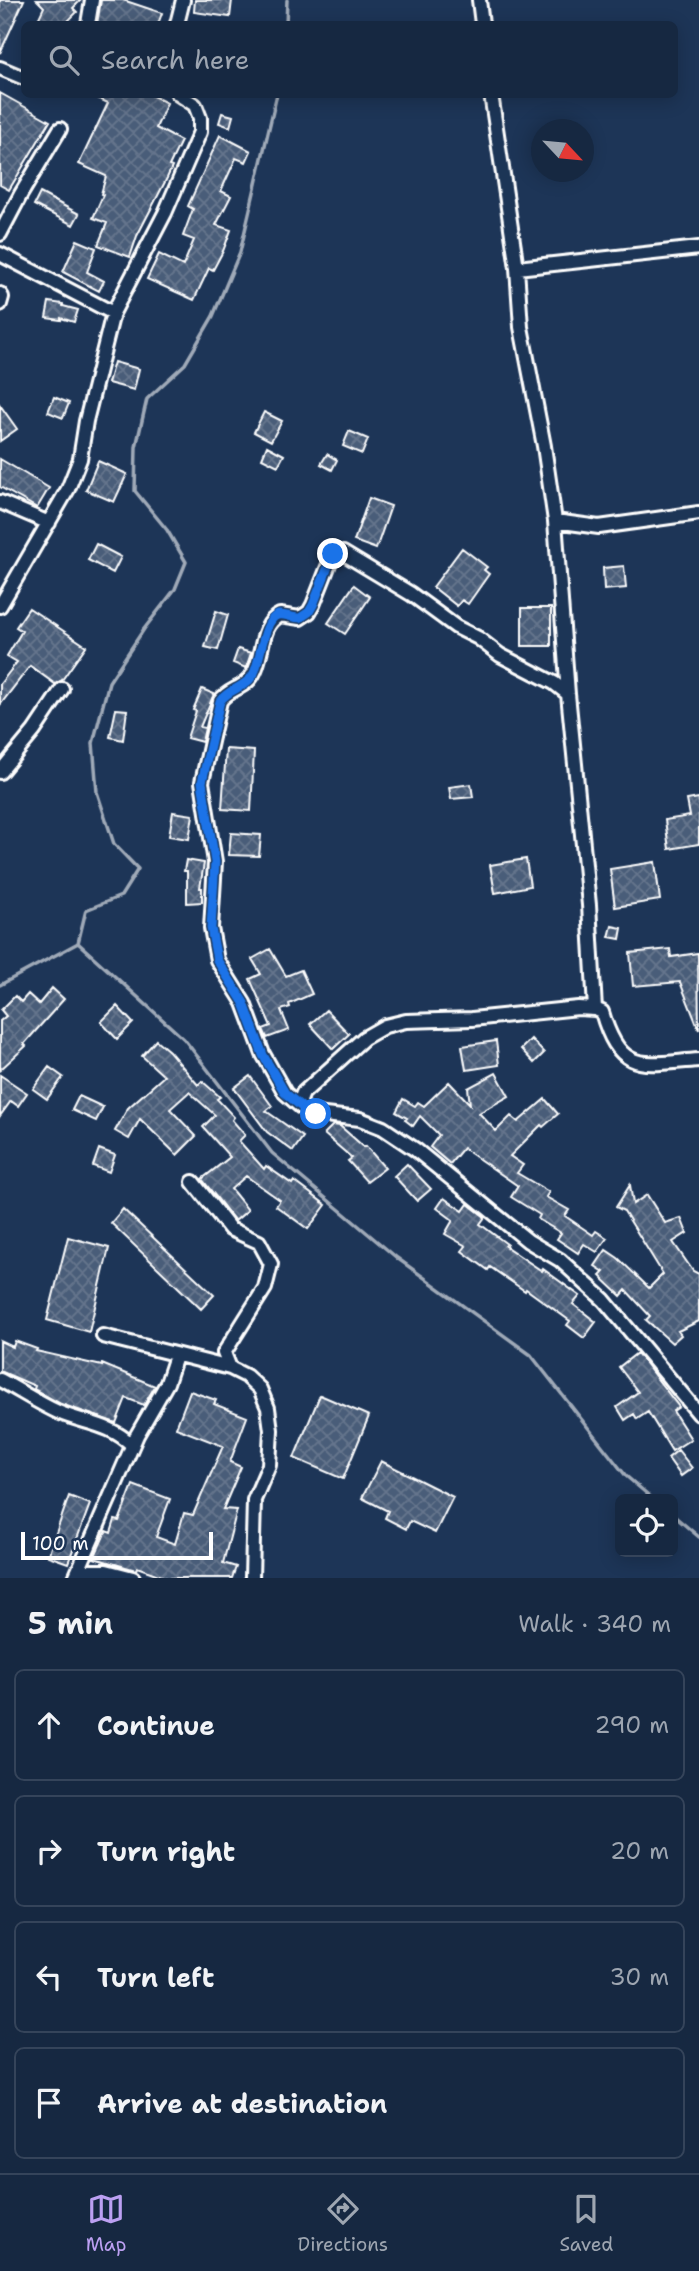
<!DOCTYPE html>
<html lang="en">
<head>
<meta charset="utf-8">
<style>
	body { margin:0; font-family:"Shantell Sans",sans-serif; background:#1f3048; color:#f1f3f6 }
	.controls { position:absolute; right:21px; bottom:21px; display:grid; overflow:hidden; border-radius:10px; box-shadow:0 4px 18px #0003 }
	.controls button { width:63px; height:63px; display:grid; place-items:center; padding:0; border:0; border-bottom:2px solid #35445a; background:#162841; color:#f1f3f6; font:35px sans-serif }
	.compass { position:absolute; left:531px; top:119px; width:63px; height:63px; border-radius:50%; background:#162841; box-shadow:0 4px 18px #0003; rotate:116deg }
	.scale { position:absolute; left:21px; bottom:18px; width:192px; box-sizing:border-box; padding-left:7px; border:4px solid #fff; border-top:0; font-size:19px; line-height:24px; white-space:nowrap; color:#fff; -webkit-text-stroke:5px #1d3557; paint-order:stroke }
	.stop { position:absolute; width:21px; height:21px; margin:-16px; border:5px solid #1a73e8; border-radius:50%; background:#fff }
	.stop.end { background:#1a73e8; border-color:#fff; box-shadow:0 2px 7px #0008 }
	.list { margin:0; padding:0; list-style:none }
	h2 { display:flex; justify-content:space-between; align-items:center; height:91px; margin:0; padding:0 28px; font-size:30px }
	h2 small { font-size:23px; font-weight:400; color:#9ea6b1 }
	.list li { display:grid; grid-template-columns:46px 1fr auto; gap:21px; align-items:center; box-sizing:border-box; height:112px; margin:0 14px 14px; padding:0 14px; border:2px solid #35445a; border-radius:10px }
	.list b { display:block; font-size:26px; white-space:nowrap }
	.list em { font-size:23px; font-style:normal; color:#9ea6b1 }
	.icon { flex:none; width:38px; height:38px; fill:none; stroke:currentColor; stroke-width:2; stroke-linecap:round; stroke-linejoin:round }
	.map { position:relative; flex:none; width:699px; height:1578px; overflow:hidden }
	.search { position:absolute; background:#162841; box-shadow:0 4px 18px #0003; left:21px; right:21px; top:21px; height:77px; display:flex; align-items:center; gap:18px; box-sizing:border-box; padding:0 24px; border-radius:10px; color:#9ea6b1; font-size:26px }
	.sheet { height:595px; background:#162841 }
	nav { display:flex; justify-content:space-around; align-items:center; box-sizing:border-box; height:98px; border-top:2px solid #35445a; background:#162841; font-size:19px; color:#9ea6b1 }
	nav a { display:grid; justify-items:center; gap:4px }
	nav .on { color:#bca0f2 }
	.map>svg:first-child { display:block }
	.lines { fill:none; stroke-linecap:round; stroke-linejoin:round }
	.stream { stroke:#a0aab8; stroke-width:3.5 }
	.building { fill:url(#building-cross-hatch); stroke:#fff; stroke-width:2 }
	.street-casing { stroke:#fff; stroke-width:18 }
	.street { stroke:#1d3557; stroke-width:12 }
	.route { stroke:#1a73e8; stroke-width:9 }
</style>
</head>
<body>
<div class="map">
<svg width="699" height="1578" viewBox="0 0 699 1578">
	<defs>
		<pattern id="building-cross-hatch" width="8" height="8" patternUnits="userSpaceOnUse" patternTransform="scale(1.75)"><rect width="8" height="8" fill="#4a5d79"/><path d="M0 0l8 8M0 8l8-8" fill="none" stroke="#65758d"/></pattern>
	</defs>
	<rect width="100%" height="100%" fill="#1d3557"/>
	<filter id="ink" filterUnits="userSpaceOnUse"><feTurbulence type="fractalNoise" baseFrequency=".0143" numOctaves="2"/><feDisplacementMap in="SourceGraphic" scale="14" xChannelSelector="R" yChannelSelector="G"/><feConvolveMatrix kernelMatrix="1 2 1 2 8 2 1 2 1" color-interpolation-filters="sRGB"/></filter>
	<g filter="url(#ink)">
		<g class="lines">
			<path class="stream" d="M286,24L287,0
				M78,943L184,1039L272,1153L397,1258L531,1355L626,1476L653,1499
				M0,985L78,943L86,910L121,896L138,869L114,844L97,792L93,743L109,682L144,629L175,589L186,562L167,530L135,491L136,447L147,399L185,364L213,316L240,252L277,94
				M673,1515L699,1537"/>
		</g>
		<path class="building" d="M0,0H24L0,53Z
			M37,0H81L73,8L77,12L65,24H36L44,7Z
			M101,0H123L162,13L158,24H97Z
			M195,0H232L230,17L194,12Z
			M0,93L50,121L9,190L0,185Z
			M89,94H149L167,103L156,128L181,141L169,166L172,167L167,178L137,236L130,257L98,245L107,223L93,218L103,195L101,194L106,176L79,164L108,103Z
			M222,113L233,116L230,127L219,123Z
			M220,135L251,151L246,162L236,158L221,191L231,196L216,225L231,230L223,251L213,270L209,268L194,300L147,279L159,254L183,266L194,240L183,236L193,209L188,206Z
			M40,193L79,214L73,225L34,205Z
			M77,240L96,248L87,272L104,281L99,291L63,272Z
			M49,302L63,304V306L78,310L74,322L61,318V320L46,318Z
			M114,362L139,369L134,390L108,383Z
			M54,397L69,403L63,418L48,412Z
			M0,405L17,429L0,441Z
			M264,412L282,421L271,441L254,432Z
			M349,431L368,439L362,454L343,446Z
			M267,446L284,455L278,466L262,458Z
			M327,454L337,460L332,470L321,464Z
			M0,459L49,488L37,508L0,487Z
			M98,461L127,474L114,502L86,490Z
			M369,498L391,506L376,549L354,541Z
			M96,544L121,557L113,573L88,560Z
			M462,548L487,567L484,570L489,574L468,604L462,600L457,606L433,587Z
			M624,566L626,588L604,590L603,568Z
			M354,585L370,597L345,634L328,623Z
			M29,608L86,646L62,680L55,684L30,666L0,705V684L17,662L7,656L22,631L16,627Z
			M522,608H551V646H522Z
			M216,611L228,615L218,650L205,647Z
			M238,649L251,653L246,668L233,663Z
			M202,689L214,694L200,727L205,728L202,742L187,738L196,711L193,710Z
			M116,709L127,710L123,740L110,737Z
			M226,749L254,751L251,811L222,809Z
			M471,784L473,797L451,799L449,787Z
			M699,798V844L669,849L665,820L690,816L687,800Z
			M173,812L193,815L189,839L169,836Z
			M231,833L261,835L259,856L229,855Z
			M526,859L530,886L495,893L490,865Z
			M186,860L204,863L200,888H202V902L187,903V871H184Z
			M655,862L660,900L615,907L610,869Z
			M612,926L622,928L620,939L609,937Z
			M270,949L286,976L301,970L312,994L289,1004L290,1007L281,1010L289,1030L267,1038L263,1029L271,1026L250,979L261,974L252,959Z
			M670,949L671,957L698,953L699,1030L680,982L633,986L630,953Z
			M52,988L64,999L24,1044L26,1046L0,1070V1021L6,1016L1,1010L15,996L21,1002L28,994L39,1004Z
			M117,1006L133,1023L117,1039L101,1022Z
			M326,1010L349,1034L333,1049L310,1024Z
			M531,1039L544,1053L534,1063L521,1049Z
			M156,1040L169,1051L198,1085L202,1081L220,1097L217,1099L234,1117L232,1120L245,1135L239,1141L264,1169L266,1166L292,1184L294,1181L326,1205L308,1229L276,1206L280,1200L246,1176L231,1189L248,1210L235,1221L202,1179L230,1157L203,1127L215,1115L189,1092L170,1109L196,1136L177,1155L140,1119L129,1139L115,1131L128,1108L164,1076L142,1056Z
			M496,1041L499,1065L466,1070L462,1046Z
			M49,1067L63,1077L47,1099L33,1089Z
			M496,1073L509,1096L479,1113L496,1131L511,1116L518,1122L545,1099L558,1114L543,1127L541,1125L510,1156L523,1165L517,1173L549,1192L546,1197L569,1210L565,1216L593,1235L596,1231L607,1238L597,1252L584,1244L578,1253L557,1239L561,1233L538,1219L540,1215L511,1197L518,1186L463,1148L450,1164L430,1147L439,1135L420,1116L413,1126L405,1120L407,1118L396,1112L403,1099L415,1106L418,1102L424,1106L449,1082L470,1104L468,1088Z
			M0,1075L27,1093L18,1106L11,1101L0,1116Z
			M250,1076L272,1106L266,1111L303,1137L293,1151L267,1132L234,1088Z
			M79,1096L103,1107L96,1121L72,1110Z
			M333,1125L340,1126L364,1147L366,1146L385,1168L367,1182L348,1161L352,1158L324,1134Z
			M99,1149L115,1155L109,1172L93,1166Z
			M407,1164L431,1189L417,1201L394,1176Z
			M630,1185L633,1204L647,1195L665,1223L681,1218L687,1233L673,1242L693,1271L699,1274V1321L678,1331L681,1335L672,1343L646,1320L650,1316L626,1290L621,1296L600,1276L604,1272L595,1266L606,1250L618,1258L649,1288L663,1274L624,1211L616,1207Z
			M444,1198L463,1211L468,1204L485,1217L480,1224L507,1244L505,1246L542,1271L543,1269L580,1296L573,1304L596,1322L584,1338L567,1325L570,1321L526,1289L525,1291L490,1267L488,1270L462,1251L466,1246L445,1234L453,1220L437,1208Z
			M123,1209L214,1295L201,1309L111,1223Z
			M68,1237L109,1248L89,1332L47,1320Z
			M0,1341L13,1347L15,1341L37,1349L36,1351L102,1366V1364L155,1386L144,1405L126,1398L116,1423L61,1404L34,1389L35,1386L0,1371Z
			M637,1353L679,1407L673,1411L691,1439L672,1451L648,1412L637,1419L634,1414L625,1420L617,1407L638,1392L619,1367Z
			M190,1391L216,1400L214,1404L247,1417L230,1462L241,1467L223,1509L237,1510L223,1563L236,1567L232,1578H167L137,1567L136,1570L94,1558L106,1531L111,1533L115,1520L119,1521L133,1485L170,1499L156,1537L175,1544L184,1513L193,1515L223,1446L176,1428Z
			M320,1395L369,1416L343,1479L294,1458Z
			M678,1450L692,1468L681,1476L668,1458Z
			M381,1461L453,1497L435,1533L410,1521L406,1529L385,1518L388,1511L362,1498Z
			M69,1496L90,1504L68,1563L48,1556Z"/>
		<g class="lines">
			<defs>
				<path id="street" d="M479,0L482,24
					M88,24L92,0
					M177,24L183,0
					M0,68L24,78
					M491,94L517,268L521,327L544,446L555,521L568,694L589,905L595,1009L602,1012C620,1075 643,1064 699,1060
					M0,234L21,194L60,129
					M0,254L113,313L165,213L200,132V118L195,105L178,94
					M517,268L699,248
					M0,294L2,297L0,304
					M0,502L49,523
					M555,521L599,527L699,513
					M0,606L68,489L80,459L86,421L113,313
					M0,772L34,731L62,689
					M595,1009L578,1008L472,1019L406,1021L385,1026L364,1038L303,1093L299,1103L305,1109L316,1114L360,1119L383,1128L416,1150L528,1241L560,1260L604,1300L699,1414
					M301,1107L285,1093L263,1054L244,1003L217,960L211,928L215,862L202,782L220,701C229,688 245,689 253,674C264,656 259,625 280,615L300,618L309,612L313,605L333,554L343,553L411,594L456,627L478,638L500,655L554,683L568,694
					M193,1182L230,1229L259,1242L271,1264L265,1288L224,1353L230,1368
					M103,1336L230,1368L246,1376L260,1389L268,1408L271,1430L269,1465L254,1500L252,1578
					M0,1380C19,1390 38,1403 58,1412C86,1424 109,1423 132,1445
					M78,1571H106L133,1578
					M75,1578L137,1435L167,1383L176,1356"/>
			</defs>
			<use href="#street" class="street-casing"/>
			<use href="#street" class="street"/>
		</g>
	</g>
	<g class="lines" filter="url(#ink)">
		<path class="route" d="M316,1114L304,1109L285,1093L263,1055L244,1003L217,960L211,928L215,862L202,782L220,701C229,688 244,689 253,675C261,661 263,619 278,615C284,614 293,618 300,618L309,612L313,605L333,554"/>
	</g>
</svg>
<div class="controls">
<button><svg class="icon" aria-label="locate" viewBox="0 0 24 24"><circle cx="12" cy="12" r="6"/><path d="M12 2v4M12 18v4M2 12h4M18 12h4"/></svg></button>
</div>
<svg class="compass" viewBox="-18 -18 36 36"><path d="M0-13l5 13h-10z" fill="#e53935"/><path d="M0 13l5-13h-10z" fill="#9ea6b1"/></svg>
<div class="scale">100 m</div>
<div class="stop" style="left:316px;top:1114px"></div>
<div class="stop end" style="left:333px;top:554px"></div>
<div class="search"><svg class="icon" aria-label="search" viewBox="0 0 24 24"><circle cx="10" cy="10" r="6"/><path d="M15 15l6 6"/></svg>Search here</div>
</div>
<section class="sheet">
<h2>5 min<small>Walk · 340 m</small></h2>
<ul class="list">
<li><svg class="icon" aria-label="ahead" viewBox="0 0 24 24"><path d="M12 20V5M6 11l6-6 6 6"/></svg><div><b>Continue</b></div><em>290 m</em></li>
<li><svg class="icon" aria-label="right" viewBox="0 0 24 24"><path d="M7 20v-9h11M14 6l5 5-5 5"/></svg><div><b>Turn right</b></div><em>20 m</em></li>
<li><svg class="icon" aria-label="left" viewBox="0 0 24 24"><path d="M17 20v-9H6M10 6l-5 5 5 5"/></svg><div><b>Turn left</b></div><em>30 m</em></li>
<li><svg class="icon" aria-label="arrive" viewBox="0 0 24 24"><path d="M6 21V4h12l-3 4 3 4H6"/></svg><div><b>Arrive at destination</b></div></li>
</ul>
</section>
<nav>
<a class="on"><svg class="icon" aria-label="map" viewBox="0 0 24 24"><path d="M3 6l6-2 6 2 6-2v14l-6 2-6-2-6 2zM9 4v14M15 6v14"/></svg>Map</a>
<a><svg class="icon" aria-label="directions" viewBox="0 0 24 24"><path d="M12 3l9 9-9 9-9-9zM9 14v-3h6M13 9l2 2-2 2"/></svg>Directions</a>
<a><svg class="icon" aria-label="saved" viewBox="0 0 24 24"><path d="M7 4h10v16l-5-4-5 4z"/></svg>Saved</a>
</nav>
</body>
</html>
